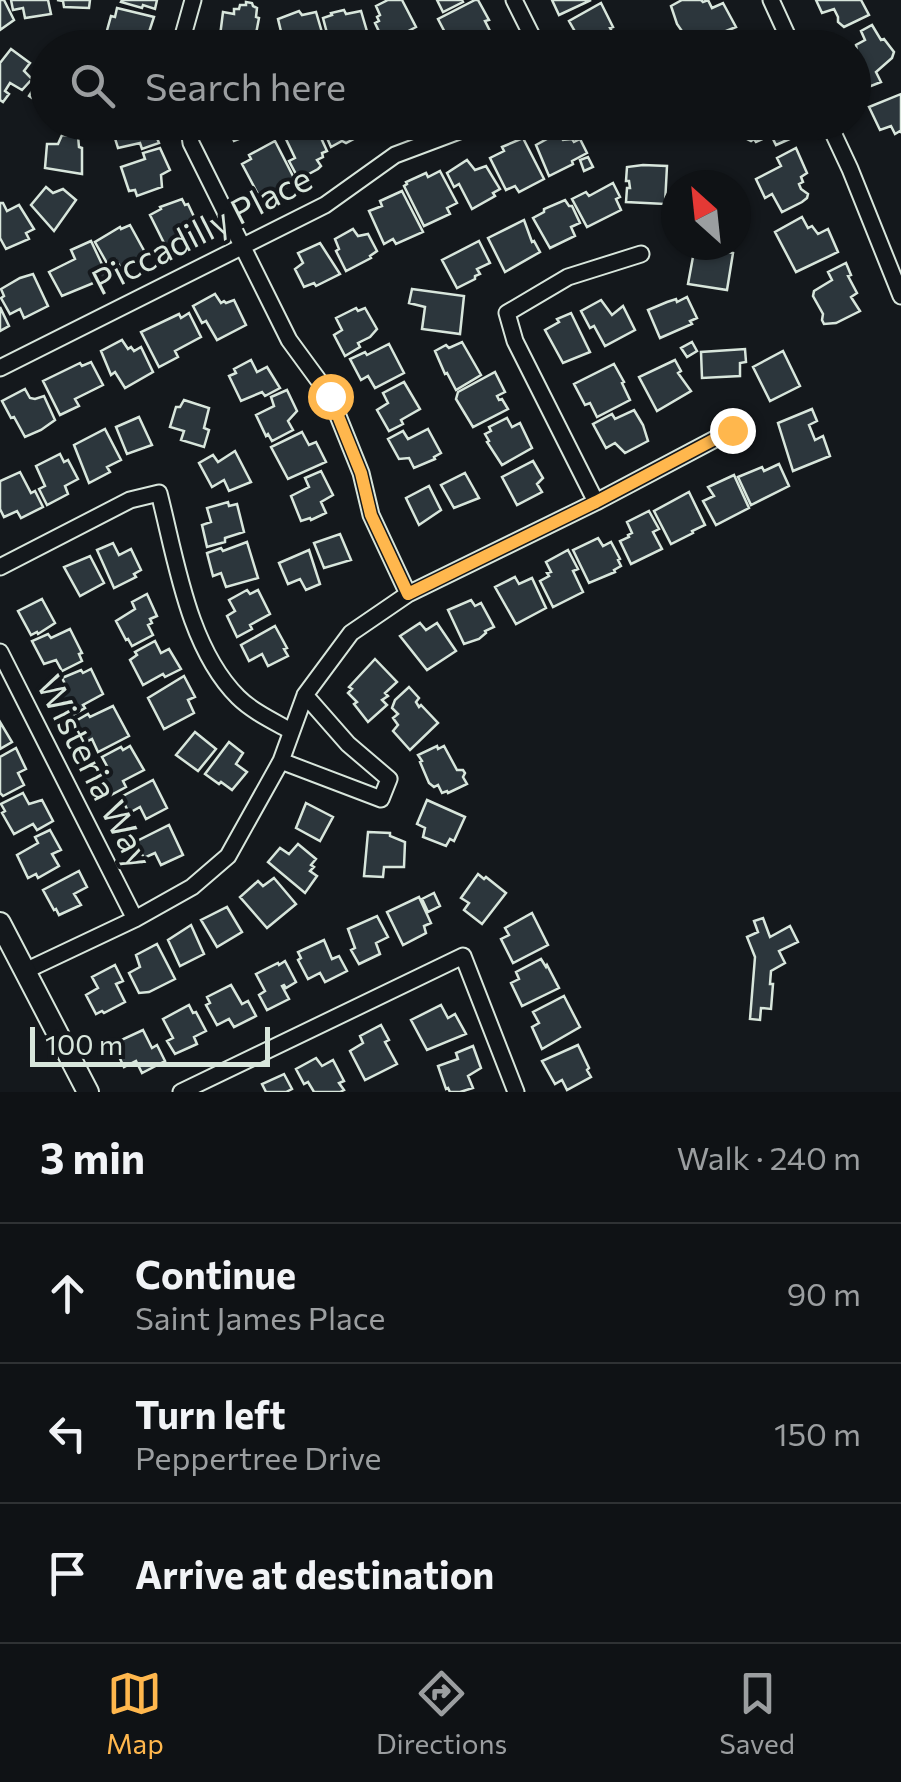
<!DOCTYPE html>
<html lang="en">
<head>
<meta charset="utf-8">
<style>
	body { margin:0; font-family:Commissioner,sans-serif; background:#1d2022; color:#f1f3f6 }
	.compass { position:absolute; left:661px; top:170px; width:90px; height:90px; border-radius:50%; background:#0f1215; box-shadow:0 2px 8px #0004; rotate:333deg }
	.scale { position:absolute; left:30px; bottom:25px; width:240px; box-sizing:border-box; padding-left:10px; border:5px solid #d8e6dc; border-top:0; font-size:28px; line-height:35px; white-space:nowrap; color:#d8e6dc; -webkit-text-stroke:8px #14181c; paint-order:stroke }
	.stop { position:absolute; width:30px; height:30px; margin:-22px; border:8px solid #ffb74d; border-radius:50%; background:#fff }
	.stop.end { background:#ffb74d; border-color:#fff; box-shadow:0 2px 10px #0008 }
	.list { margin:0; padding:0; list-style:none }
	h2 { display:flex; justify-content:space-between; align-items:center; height:130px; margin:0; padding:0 40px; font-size:42px }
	h2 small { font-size:32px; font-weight:400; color:#9b9ea0 }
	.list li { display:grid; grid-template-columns:65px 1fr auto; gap:30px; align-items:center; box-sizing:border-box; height:140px; padding:0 40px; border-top:2px solid #2f3234 }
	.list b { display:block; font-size:38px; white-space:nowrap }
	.list p { margin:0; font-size:32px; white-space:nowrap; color:#9b9ea0 }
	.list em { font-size:32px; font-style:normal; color:#9b9ea0 }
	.icon { flex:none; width:55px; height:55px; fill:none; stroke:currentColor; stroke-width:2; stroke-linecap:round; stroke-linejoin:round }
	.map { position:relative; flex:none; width:901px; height:1092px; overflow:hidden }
	.search { position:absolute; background:#0f1215; box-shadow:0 2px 8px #0004; left:30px; right:30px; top:30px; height:110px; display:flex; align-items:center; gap:25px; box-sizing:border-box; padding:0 35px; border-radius:55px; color:#9b9ea0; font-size:38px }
	.sheet { height:550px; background:#0f1215 }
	nav { display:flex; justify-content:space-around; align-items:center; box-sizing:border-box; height:140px; border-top:2px solid #2f3234; background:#0f1215; font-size:28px; color:#9b9ea0 }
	nav a { display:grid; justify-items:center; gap:5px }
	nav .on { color:#ffb74d }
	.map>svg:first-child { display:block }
	.building { fill:#2c363c; stroke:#d8e6dc; stroke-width:2.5 }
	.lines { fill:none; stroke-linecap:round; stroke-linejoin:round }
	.street-casing { stroke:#d8e6dc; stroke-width:19 }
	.secondary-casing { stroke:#d8e6dc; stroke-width:24 }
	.street { stroke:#14181c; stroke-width:15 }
	.secondary { stroke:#14181c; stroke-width:20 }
	.route { stroke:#ffb74d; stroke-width:12 }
	.labels { text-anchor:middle; stroke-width:8; stroke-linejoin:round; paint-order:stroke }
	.street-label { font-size:35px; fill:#d8e6dc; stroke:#14181c }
</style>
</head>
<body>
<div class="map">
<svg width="901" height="1092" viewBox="0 0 901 1092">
	<rect width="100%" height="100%" fill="#14181c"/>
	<path class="building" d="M0,0H4L14,20L0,30Z
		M11,0H48L51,14L25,18L23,8L13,10Z
		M57,0H90L89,8L64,7L63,1Z
		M122,0H157L155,9L143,5L142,8L121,2Z
		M388,0H402L416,27L393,39L392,36L383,40L375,23L379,21L377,17L380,15L376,6Z
		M437,0H462L463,2L443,12Z
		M475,0H478L489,20L485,21L492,35L468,48H451L452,46L438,19Z
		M552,0H591L559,15Z
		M682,0H701L703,2L708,0L712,8L723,3L736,27L689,46L684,34L677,24L671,6Z
		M816,0H861L869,15L844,27L838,22V17L834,9L822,13Z
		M246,2L252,3L253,6L257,8L256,17L259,18L254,44L220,36L223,12L234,14V9H239L240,5H246Z
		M601,3L613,27L610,28L614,35L595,45L591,37L581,42L569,21Z
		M117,8L154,17L149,32L153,33L148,48H113L103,45L111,16L115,17Z
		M344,10L346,14L361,11L371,45L369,48H331L323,18L332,15L331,13Z
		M299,11L302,15L316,12L326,46L285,48L278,19Z
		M872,25L881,40L884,39L894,52L892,58L876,72L881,82L861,90L854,73V66L857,64L854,56L857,52L856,45L865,40L861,31Z
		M11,49L30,63L24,71L32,79L22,90L10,83L5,91L9,94L3,102L0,100V63Z
		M48,66V109L29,96Z
		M901,94V132L900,131L895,134L891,126L880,130L869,107Z
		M114,122H154L161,136L157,138L159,143L142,149L140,143L118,148L113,132H111L109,126L115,125Z
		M221,122H264L247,130L249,135L234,141L230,132L226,135Z
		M320,122H363L367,132L346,143L342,141L331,147Z
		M604,122H639L638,129H632L631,136L608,135L606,129H604Z
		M741,122H787L794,137L776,145L771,135L756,142L754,139L751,141L743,137Z
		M307,126L309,130L316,127L327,151L322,153L323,157L317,160L321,166L318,169L305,176L303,174L297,176L289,161L295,158L285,137Z
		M558,133L563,140L572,139L574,142L580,139L587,153L572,161L573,164L549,176L536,145Z
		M62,135L78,136L79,147L82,148V174L45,168L47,144H58Z
		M523,138L544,179L519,192L515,186L506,190L490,158L504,151L502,147Z
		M275,141L296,182L274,194L271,189L259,196L242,164L251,159L249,155Z
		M160,148L170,170L161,175L162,187L137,196L135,190L129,191L121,167L145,159L143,153Z
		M796,148L807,173L801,177L803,182L799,184L801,189L808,194L807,198L802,202L782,212L772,194L765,198L756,179L781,166L777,158Z
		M588,157L593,167L584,171L580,160Z
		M467,160L475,170L486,166L500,189L493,193L495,196L472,209L459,184L454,187L447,173Z
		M643,165L667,166L665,204L626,202L627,188H630L629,181H626L627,167Z
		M440,171L457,203L447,208L450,214L424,226L404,186L407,184L406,182L426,173L428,177Z
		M613,183L620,197L616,199L621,210L587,227L572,199L586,192L589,196Z
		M46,187L53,193L63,189L76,200L54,231L31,205Z
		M402,191L423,232L396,244L393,239L384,244L369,211L382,206L380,201Z
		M182,199L185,205L188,204L196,221L187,226L192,235L166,247L150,215L161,209L160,207Z
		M565,200L569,206H572L580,223L571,227L575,236L550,248L533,218L544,212V209Z
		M0,203H3L7,211L19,205L34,229L26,233L29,239L6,249L0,238Z
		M802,217L808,228L812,226L818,234L828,229L838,252L796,272L775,232Z
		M524,220L532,242L534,241L540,252L505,272L488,238Z
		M130,225L147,256L122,270L116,260L108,265L95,242L120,227L121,229Z
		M353,229L358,236L368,234L377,251L370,256L371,258L346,271L336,251L339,249L335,239Z
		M91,241L108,277L62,296L49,272L75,259L71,250Z
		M479,241L490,263L477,269L480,274L475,276V279L457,288L442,260Z
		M320,243L340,274L316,286L314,283L304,287L295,269L303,263L298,253Z
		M695,246L733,253L727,290L688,284Z
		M846,263L851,275L848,276L857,293L851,297L860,311L836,323L824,324L822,320L823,314L813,296L814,291L832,280L828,272Z
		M33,274L48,306L24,318L20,309L10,314L1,298L4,296L1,289L20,278Z
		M412,289L464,296L460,334L422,329L425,307L409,303Z
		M215,294L221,303L224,301L226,303L234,300L246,325L217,340L206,321L202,323L193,306Z
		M687,297L697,318L690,321L692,324L660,338L648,310L667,302L676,299L677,302Z
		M601,300L612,315L623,306L635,330L605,346L594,326L590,328L581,311Z
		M0,307L9,326L0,331Z
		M356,308L358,311L365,308L377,329L370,337L358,343L360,347L345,356L334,335L342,330L336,318Z
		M189,313L201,337L175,351L178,357L159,367L141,332L179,314L181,318Z
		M571,313L590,352L563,363L545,330L559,322L557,319Z
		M122,340L128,349L131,347L134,351L141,347L153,372L125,388L115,372L111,375L101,351Z
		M462,342L481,375L456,390L447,373L445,374L435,351L446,345L449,348Z
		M692,342L697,351L687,357L681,348Z
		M389,344L404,373L375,388L368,376L361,380L350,359L365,352L367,355Z
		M745,349L746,362L740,363V376L702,378L701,352Z
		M783,351L800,386L770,401L753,367Z
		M251,360L257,372L267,367L280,388L265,396L262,392L241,401L229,376L236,373L234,369Z
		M675,360L681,371L678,373L691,391L657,411L639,377Z
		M91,362L103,385L75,399L79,406L60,415L43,381L80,363L82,366Z
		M614,364L624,382L622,383L630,400L597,417L590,403L585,405L574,384Z
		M495,372L505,392L497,396L499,400L502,399L508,409L473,427L456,399L458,392Z
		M404,382L420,409L401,420L403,424L389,431L377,410L388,403L383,393Z
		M25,389L30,398L35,399L44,396L55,420L41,430L25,437L14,417L11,418L2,401Z
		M287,390L297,411L288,421L293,430L272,441L268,434L266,436L256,415L274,406L271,397Z
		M184,400L209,408L204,428L209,430L204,447L181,440L184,431L170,427L176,407H180Z
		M812,409L817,421L809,425L815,440L823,436L830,456L793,471L778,423Z
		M634,410L643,425L648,441L625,453L615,443L606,448L593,424L612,414L615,419Z
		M139,417L152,445L127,454L116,427Z
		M507,418L512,427L520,423L532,448L502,465L487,442L489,441L485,434L491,431L489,427Z
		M105,429L121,460L107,467L110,472L89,483L74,445Z
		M428,429L441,453L434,457L435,459L414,468L409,458L399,459L388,439L403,431L408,439Z
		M302,432L309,445L316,442L326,462L288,479L271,447Z
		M235,451L251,482L229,491L224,480L212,487L199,463L213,455L218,462Z
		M60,454L64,462L68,460L78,479L65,486L68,494L47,505L39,489L45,486L36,466Z
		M533,461L543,478L537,484L542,492L517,505L502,477Z
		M779,464L789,486L751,505L738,477L762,467L764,471Z
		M321,471L333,495L321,502L326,513L311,520L310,518L301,521L291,496L309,487L305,478Z
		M20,472L31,493L35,491L43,507L21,518L17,511L4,517L0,509V481Z
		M465,473L479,498L454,508L441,485Z
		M734,475L749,508L716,525L703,501L714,496L708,487Z
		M429,486L441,510L419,525L406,498Z
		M689,492L705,525L692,531L693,533L671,544L654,511Z
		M228,502L229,506L237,504L244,532L225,538V542L207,547L202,525L211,522L207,508Z
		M649,511L659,529L653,532L662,549L631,564L620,541L629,537L628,535L632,533L627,522Z
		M340,534L351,560L324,568L314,543Z
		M598,538L603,546L611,542L620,559L618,560L621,566L614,570L615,572L589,583L573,550Z
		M247,542L258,578L226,587L221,573L213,576L207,553L221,548L223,551Z
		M113,543L119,555L131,549L141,570L134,574L136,577L114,588L97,550Z
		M309,550L320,584L306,590L300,579L288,584L279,563Z
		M568,550L578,569L573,571L583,592L553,607L540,581L549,576L547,573L551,572L546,562Z
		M90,556L104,583L80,596L64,567Z
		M515,577L519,584L532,578L546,608L516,624L495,587Z
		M247,590L250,594L258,590L270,614L250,625L252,629L237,637L227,616L235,611L229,600Z
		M147,594L157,616L150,619L152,623L148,625L153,635L132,646L128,639L126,640L116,621L135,609L132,602Z
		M42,599L55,623L38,634L37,632L31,635L18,611Z
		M471,600L475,606L481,603L494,627L485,631L486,633L479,639L464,644L448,610Z
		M420,623L426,630L437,623L456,651L427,670L400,636Z
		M275,626L287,648L284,649L288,656L268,666L262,654L249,661L241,645Z
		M70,629L82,653L79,654L82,661L62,671L56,660L44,664L32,641L48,634L51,638Z
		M155,641L161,653L169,649L181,669L165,677L163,674L143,685L130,660L137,655L135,652Z
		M375,659L397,682L385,693L388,696L382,700L387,705L368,722L354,704L357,702L348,693L352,689L349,687Z
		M91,669L103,694L83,705L85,708L71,716L60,695L68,690L62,678L81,670L83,673Z
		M184,676L195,697L188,700L194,713L164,729L148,698Z
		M409,687L419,698L416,702L419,707L421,705L438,723L410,750L393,731L398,725L393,718L398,714L392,708L395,700Z
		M113,706L129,736L98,752L92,739L84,743L74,722L88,714L90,717Z
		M0,722L12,742L0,749Z
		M195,732L216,749L198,771L176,755Z
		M229,742L243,753L236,764L247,772L232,790L221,782L219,784L205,774Z
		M130,746L144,770L123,781L126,787L111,795L100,773L108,768L102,757L121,747L123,750Z
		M437,746L438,749L444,746L457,770H463L465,773L463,777L467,784L448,793L447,791L442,793L438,785L434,787L429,783L420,762L422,761L418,755Z
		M16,748L26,769L18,773L24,785L3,796L0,793V757Z
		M153,780L167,808L146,819L140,807L129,813L121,797Z
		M23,793L29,804L42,800L53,821L37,830L33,824L14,834L2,813L5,811L1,804Z
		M427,800L465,817L454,841L450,839L446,846L423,837L425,828L417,824Z
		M306,803L333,817L320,841L296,828Z
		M169,825L183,855L161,865L155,853L144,858L135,842Z
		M50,830L61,850L52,854L59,866L38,878L36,874L28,878L17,855L38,843L35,837Z
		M368,832L390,833V836L405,842L404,867H384L383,877L364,876Z
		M298,844L316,859L311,865L314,867L310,871L317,876L305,893L268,862L280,848L289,854Z
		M79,871L87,887L74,894L81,905L59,915L56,909L54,910L43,890Z
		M478,874L484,879L486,877L506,893L482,924L464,910L469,903L461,898Z
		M274,878L296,904L267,928L240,897L258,881L263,886Z
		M434,893L440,906L428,912L422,899Z
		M419,897L431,923L424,926L426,933L403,945L387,912Z
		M227,907L242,932L217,947L201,920Z
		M532,913L548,945L513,963L501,939L509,935L505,928Z
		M377,916L388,937L376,943L380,954L359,964L351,950L355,948L348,929Z
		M763,918L770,937L790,926L798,942L779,951L785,963L771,971L770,984H773L771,1009L761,1008L760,1020L750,1019L755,957L747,937L758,932L754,921Z
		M191,925L204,954L180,966L168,940Z
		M324,940L332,959L339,956L347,971L325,982L320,973L308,979L298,960L301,958L298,952Z
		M157,944L175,979L149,992L139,993L129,973L140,967L136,955Z
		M541,959L546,967L547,965L559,988L522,1006L511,983L519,979L516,972Z
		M285,961L296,982L286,988L284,985L282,986L289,999L267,1010L259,995L265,991L256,974L278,963L279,965Z
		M115,965L123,981L116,984L125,1002L104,1013L102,1011L96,1014L86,995L98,988L92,977Z
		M231,985L242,1004L248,1001L256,1016L234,1027L229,1019L217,1025L206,1005L210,1003L207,997Z
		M564,996L580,1027L542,1049L532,1027L539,1023L533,1012Z
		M189,1005L193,1013L196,1012L206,1031L194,1037L197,1044L175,1054L167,1041L173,1038L163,1019Z
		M441,1005L448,1018L455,1014L466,1034L427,1050L411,1020Z
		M381,1025L389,1040L385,1042L397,1064L365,1080L350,1051L363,1043L360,1036Z
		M143,1030L152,1048L157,1045L165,1061L142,1073L136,1061L124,1067L114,1046L120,1043L119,1041Z
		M578,1045L589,1068L587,1070L591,1077L567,1090L562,1080L555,1084L542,1061Z
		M473,1046L481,1068L468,1076L473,1088L460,1092H450L448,1088L446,1089L438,1066L458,1059L456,1053Z
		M316,1058L322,1066L333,1060L344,1081L339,1083L344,1090L340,1092H314L308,1082L304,1084L296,1069Z
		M284,1074L292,1089L286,1092H266L262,1084Z"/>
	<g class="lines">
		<defs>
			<path id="street" d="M514,0L538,48
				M771,0L793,48
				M184,48V32L193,0
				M188,122L191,143L289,340L330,396L361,473L371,515L408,594
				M828,122L850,169L901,296
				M0,368L325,205L395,155L483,122
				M596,502L515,341L507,313L568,277L641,254
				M0,567L130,500L159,493C176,559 188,647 238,697C252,711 273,721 291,731
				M0,652L135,919
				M281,761L381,799L389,779L348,744L305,695
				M25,971L135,919L192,887L228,856L281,761L305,695L351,633L408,594L596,502L732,430
				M181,1092L463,956L516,1092"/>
			<path id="secondary" d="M0,923L88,1092"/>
		</defs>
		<use href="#street" class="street-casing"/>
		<use href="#secondary" class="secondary-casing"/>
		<use href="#street" class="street"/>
		<use href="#secondary" class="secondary"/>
	</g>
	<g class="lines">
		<path class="route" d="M330,396L361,473L371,515L408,594L596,502L732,430"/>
	</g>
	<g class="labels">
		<g class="street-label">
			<text transform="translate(202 231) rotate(-27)" y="12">Piccadilly Place</text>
			<text transform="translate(94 772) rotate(63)" y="12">Wisteria Way</text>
		</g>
	</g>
</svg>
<svg class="compass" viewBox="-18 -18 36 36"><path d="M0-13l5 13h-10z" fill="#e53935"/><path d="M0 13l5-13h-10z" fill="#9b9ea0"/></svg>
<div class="scale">100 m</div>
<div class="stop" style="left:330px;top:396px"></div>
<div class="stop end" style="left:732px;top:430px"></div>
<div class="search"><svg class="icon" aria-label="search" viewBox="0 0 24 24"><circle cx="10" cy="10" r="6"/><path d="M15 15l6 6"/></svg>Search here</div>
</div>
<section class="sheet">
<h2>3 min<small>Walk · 240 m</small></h2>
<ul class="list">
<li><svg class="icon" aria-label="ahead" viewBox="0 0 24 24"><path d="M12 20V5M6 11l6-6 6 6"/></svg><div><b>Continue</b><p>Saint James Place</p></div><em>90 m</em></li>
<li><svg class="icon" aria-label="left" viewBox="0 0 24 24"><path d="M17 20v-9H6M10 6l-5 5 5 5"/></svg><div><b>Turn left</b><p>Peppertree Drive</p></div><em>150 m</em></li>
<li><svg class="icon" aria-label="arrive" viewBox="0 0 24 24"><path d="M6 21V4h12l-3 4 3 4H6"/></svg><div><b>Arrive at destination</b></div></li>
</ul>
</section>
<nav>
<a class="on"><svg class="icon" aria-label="map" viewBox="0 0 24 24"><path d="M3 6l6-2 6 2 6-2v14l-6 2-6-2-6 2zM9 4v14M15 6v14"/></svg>Map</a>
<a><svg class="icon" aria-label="directions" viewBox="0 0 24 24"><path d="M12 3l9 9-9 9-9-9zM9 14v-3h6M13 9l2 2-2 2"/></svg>Directions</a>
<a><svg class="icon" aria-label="saved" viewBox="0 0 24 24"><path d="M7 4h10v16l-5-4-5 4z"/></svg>Saved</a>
</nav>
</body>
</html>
